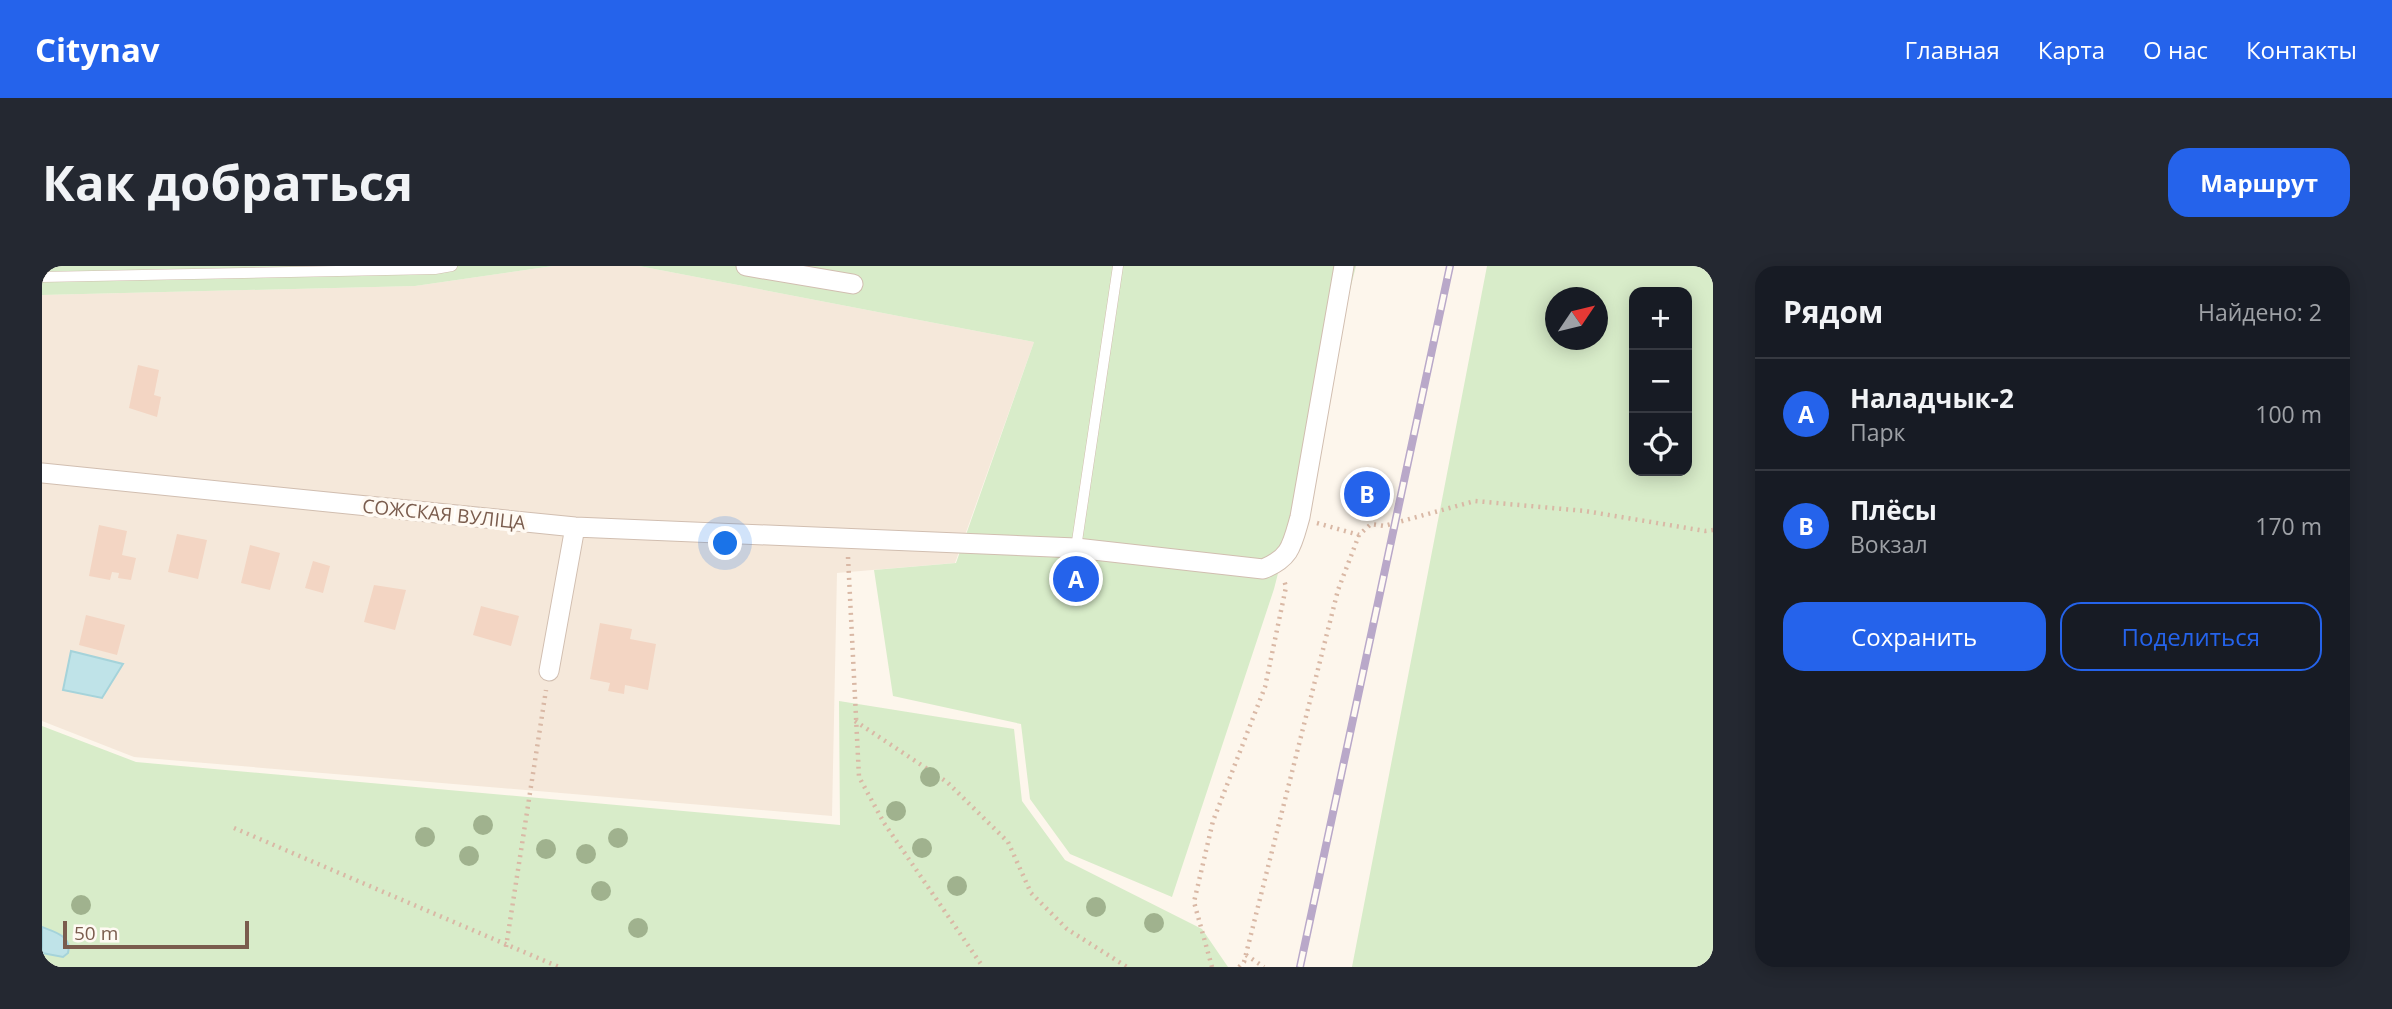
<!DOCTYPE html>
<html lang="ru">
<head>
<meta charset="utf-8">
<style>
	body { margin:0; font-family:"Open Sans",sans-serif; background:#242831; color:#f1f3f6 }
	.controls { position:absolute; right:21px; top:21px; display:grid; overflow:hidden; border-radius:14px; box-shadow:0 4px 18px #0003 }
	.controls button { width:63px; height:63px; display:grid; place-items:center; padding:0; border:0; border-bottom:2px solid #363941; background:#171b24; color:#f1f3f6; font:35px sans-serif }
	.compass { position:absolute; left:1503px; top:21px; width:63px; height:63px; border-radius:50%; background:#171b24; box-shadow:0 4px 18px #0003; rotate:55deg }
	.scale { position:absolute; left:21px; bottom:18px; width:186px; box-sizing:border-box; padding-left:7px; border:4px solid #7a5c4d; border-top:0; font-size:19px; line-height:24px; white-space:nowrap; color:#7a5c4d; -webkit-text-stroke:5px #fffaf3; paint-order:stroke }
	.you { position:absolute; left:684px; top:278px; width:24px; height:24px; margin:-18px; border:5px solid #fff; border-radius:50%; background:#1a73e8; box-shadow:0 0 0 10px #1a73e833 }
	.badge { display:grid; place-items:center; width:46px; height:46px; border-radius:50%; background:#2563eb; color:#fff; font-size:23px; font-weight:700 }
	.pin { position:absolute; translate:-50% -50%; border:4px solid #fff; box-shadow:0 2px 7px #0006 }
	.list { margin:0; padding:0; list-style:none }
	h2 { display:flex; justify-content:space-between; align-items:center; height:91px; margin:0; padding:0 28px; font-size:30px }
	h2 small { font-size:23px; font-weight:400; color:#9ea1a6 }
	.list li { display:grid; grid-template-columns:46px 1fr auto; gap:21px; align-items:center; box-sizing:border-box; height:112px; padding:0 28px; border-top:2px solid #363941 }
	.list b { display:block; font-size:26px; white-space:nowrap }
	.list p { margin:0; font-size:23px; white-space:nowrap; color:#9ea1a6 }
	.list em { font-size:23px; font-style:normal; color:#9ea1a6 }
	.actions { display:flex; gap:14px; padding:21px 28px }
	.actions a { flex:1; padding:16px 0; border:2px solid #2563eb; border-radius:21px; text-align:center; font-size:24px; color:#2563eb }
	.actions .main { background:#2563eb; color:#fff }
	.icon { flex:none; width:38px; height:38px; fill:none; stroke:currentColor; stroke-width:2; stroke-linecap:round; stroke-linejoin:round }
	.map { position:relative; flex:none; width:1671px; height:701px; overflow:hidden; border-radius:21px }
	header { display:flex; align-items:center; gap:42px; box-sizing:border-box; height:98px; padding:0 35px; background:#2563eb; color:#fff }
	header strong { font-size:33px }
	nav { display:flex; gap:38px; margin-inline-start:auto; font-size:24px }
	.intro { display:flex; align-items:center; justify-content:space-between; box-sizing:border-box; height:168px; padding:0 42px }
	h1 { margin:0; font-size:49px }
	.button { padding:18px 32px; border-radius:21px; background:#2563eb; color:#fff; font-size:24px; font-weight:700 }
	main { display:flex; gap:42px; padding:0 42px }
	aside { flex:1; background:#171b24; border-radius:21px; box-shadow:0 4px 18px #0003 }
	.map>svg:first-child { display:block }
	.residential { fill:#f5e8da }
	.green { fill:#d8ecc9; fill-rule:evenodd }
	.water { fill:#bfe3e8; stroke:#a5d3da; stroke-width:2 }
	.building { fill:#f3d5c3 }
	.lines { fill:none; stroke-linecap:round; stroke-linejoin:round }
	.lane-casing { stroke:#d1beb0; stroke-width:11 }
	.street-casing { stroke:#d1beb0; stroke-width:21 }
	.path { stroke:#d9b8a5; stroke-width:4.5; stroke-dasharray:2 5; stroke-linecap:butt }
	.lane { stroke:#fff; stroke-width:10 }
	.street { stroke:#fff; stroke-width:19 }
	.rail-casing { stroke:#b9a8c9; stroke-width:8 }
	.rail { stroke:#fffaf3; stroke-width:5; stroke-dasharray:16; stroke-linecap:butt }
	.tree { fill:#a0b28e }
	.labels { text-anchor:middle; stroke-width:7; stroke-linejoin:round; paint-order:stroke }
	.street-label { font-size:19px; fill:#7a5c4d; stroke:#fffaf3 }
</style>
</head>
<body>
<header>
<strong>Citynav</strong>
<nav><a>Главная</a><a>Карта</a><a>О нас</a><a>Контакты</a></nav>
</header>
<div class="intro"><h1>Как добраться</h1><a class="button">Маршрут</a></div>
<main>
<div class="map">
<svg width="1671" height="701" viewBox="0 0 1671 701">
	<rect width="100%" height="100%" fill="#fdf6ec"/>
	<path class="residential" d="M511,0H597L992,76L913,297L795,307L790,550L92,491L0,455V29L373,20Z"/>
	<path class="green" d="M0,0H511L373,20L0,29Z
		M597,0H1314L1232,323L1130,631L1028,588L988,533L979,458L851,430L832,304L914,297L992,76Z
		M1445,0H1671V701H1310ZM1592,26H1645V205H1592ZM1514,32H1556V74H1514Z
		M797,435L972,463L980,535L1023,594L1160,663L1186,701H0V460L94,496L798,559Z"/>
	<path class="water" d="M29,385L81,398L60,432L21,424Z
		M0,661C13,666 30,670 26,687L21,691L0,687Z"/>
	<path class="building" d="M96,99L117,104L112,129L119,131L115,151L87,142Z
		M1323,209L1337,213L1328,247L1313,243Z
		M57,259L85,265L80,289L94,292L89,314L76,312L77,307L70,306L68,314L47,310Z
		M135,268L165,274L156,313L126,306Z
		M208,279L238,287L228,324L199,317Z
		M271,295L288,300L281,327L263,322Z
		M332,319L364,324L353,364L322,356Z
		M439,340L477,350L469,380L431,369Z
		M44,349L83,359L75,389L37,379Z
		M558,357L590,363L588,373L614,378L606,424L583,419L582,428L566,425L568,417L548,413Z"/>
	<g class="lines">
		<defs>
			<path id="lane" d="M0,11L393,3L410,0
				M1034,282L1076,0"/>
			<path id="street" d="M704,0L811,18
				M0,207L533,261L1034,282L1221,303C1249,292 1250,279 1258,251L1302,0
				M507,405L533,261"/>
		</defs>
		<use href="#lane" class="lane-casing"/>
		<use href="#street" class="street-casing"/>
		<path class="path" d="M1275,257L1317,269L1329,258L1342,260L1433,235L1543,245L1663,265L1671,264
			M806,291L817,511L842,557L941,701
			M813,455L905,516L966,576L989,627L1025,663L1085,701
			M192,562L517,701
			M464,681L504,424
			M1204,689L1222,701
			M1170,701L1152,636L1171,555L1223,421L1244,321L1242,314
			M1197,701L1202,696L1296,324L1317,269"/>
		<use href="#lane" class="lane"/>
		<use href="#street" class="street"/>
		<defs>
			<path id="rail" d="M1258,701L1408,0"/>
		</defs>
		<use href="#rail" class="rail-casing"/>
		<use href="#rail" class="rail"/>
	</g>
	<g class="tree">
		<circle cx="888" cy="511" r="10"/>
		<circle cx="854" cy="545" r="10"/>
		<circle cx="441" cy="559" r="10"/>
		<circle cx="383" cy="571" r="10"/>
		<circle cx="576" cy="572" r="10"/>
		<circle cx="880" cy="582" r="10"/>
		<circle cx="504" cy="583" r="10"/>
		<circle cx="544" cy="588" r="10"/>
		<circle cx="427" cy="590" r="10"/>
		<circle cx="915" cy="620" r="10"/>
		<circle cx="559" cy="625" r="10"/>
		<circle cx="39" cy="639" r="10"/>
		<circle cx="1054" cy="641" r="10"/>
		<circle cx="1112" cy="657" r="10"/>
		<circle cx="596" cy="662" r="10"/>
	</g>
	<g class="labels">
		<g class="street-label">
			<text transform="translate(402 248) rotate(6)" y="7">СОЖСКАЯ ВУЛІЦА</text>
		</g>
	</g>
</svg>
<div class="controls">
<button>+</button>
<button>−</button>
<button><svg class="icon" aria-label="locate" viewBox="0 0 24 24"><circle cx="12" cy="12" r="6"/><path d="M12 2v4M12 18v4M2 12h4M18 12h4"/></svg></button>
</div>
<svg class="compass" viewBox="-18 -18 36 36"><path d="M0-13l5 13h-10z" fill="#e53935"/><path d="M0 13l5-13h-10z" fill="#9ea1a6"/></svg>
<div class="scale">50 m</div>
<div class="you"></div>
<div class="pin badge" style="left:1034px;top:313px">A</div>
<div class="pin badge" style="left:1325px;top:228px">B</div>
</div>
<aside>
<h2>Рядом<small>Найдено: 2</small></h2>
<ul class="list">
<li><span class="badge">A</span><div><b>Наладчык-2</b><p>Парк</p></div><em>100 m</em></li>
<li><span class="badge">B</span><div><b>Плёсы</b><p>Вокзал</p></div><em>170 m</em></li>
</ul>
<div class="actions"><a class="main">Сохранить</a><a>Поделиться</a></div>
</aside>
</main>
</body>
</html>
